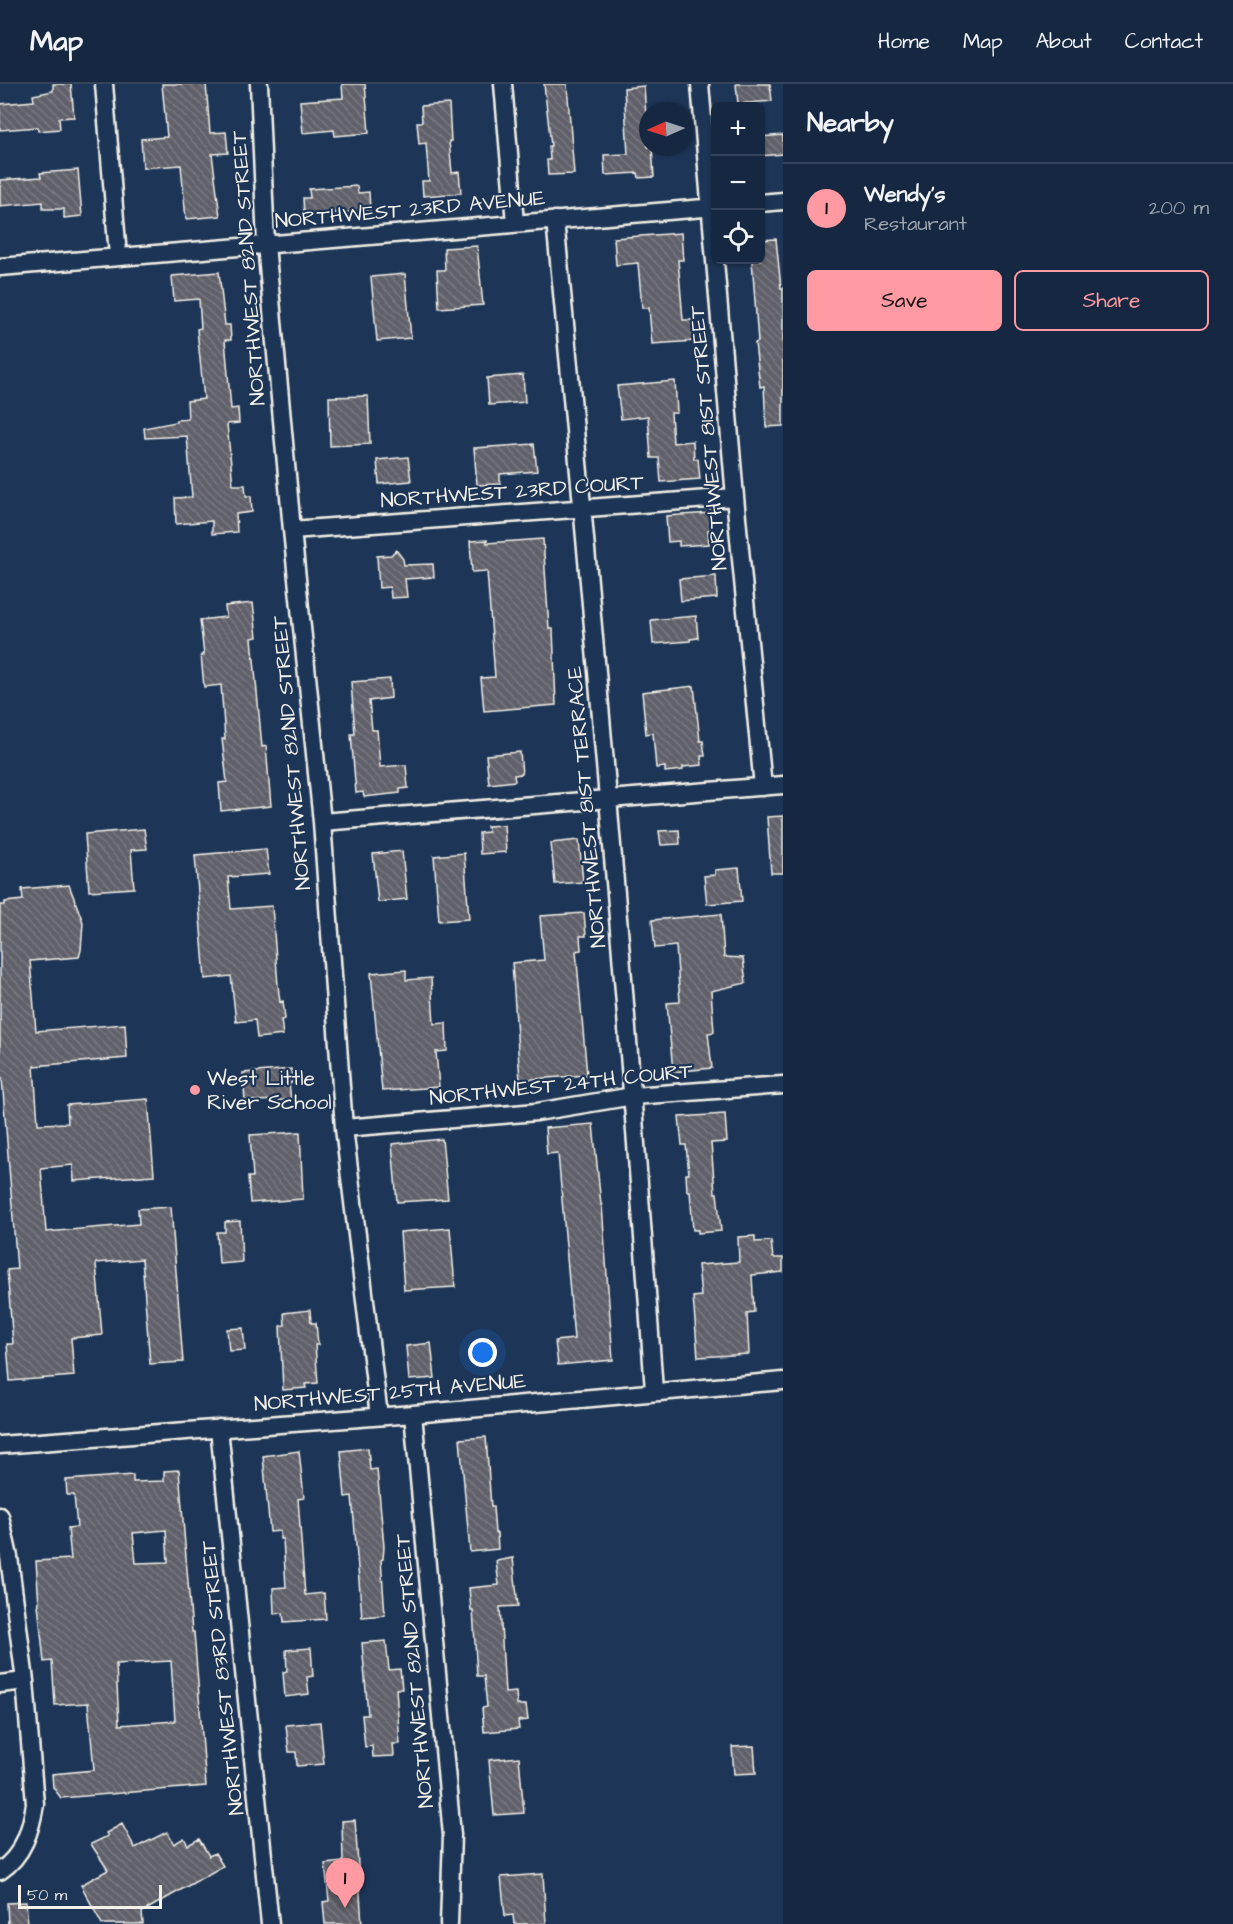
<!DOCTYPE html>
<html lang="en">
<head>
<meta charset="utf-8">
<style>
	body { margin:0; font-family:"Architects Daughter",sans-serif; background:#23344c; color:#f1f3f6 }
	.controls { position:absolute; right:18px; top:18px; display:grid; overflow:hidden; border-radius:9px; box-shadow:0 2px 4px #0004 }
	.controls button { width:54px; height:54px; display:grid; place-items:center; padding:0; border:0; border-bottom:2px solid #35445a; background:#162841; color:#f1f3f6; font:30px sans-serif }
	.compass { position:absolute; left:639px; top:18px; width:54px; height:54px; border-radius:50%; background:#162841; box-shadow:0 2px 4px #0004; rotate:267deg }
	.scale { position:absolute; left:18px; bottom:15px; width:144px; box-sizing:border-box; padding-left:6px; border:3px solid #f4f1e8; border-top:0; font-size:16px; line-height:21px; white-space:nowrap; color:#f4f1e8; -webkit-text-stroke:4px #1d3557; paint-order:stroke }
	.you { position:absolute; left:483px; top:1269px; width:21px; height:21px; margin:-15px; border:4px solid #fff; border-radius:50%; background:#1a73e8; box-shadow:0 0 0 9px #1a73e833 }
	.badge { display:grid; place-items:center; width:39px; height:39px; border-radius:50%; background:#ff9aa2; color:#111; font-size:20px; font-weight:700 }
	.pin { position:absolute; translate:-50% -50px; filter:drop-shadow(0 2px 3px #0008) }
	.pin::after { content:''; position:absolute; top:32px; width:21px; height:18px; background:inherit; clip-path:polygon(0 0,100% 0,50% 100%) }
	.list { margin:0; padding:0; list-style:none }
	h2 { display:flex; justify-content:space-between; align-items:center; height:78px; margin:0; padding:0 24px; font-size:26px }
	h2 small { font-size:20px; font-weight:400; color:#9ea6b1 }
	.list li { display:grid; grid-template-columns:39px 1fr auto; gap:18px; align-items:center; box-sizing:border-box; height:90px; padding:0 24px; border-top:2px solid #35445a }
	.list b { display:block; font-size:22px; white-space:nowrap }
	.list p { margin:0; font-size:20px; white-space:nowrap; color:#9ea6b1 }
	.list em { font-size:20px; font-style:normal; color:#9ea6b1 }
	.actions { display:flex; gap:12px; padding:18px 24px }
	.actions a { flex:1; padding:14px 0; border:2px solid #ff9aa2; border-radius:9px; text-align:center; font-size:21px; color:#ff9aa2 }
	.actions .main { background:#ff9aa2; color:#111 }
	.icon { flex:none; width:33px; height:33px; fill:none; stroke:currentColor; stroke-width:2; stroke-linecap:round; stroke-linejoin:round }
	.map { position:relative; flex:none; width:783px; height:1840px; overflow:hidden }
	header { display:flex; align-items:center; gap:36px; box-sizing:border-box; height:84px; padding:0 30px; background:#162841; border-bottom:2px solid #35445a }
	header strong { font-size:28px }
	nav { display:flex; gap:33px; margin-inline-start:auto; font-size:21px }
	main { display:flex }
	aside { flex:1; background:#162841 }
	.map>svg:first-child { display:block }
	.building { fill:url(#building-back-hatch); stroke:#f4f1e8; stroke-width:1.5; fill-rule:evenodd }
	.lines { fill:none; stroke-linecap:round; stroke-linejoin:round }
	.minor-casing { stroke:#f4f1e8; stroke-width:21 }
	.minor { stroke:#1d3557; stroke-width:16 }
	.poi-dot { fill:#ff9aa2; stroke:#1d3557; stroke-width:2 }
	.labels { text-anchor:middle; stroke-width:4.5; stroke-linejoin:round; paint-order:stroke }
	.street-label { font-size:21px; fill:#f4f1e8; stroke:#1d3557 }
	.poi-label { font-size:21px; fill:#f4f1e8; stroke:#1d3557; text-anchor:start }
</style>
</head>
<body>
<header>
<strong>Map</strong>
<nav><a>Home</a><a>Map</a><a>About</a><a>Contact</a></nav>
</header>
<main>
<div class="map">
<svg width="783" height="1840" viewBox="0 0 783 1840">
	<defs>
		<pattern id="building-back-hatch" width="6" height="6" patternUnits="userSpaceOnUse" patternTransform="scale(1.5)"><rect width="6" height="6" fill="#61616b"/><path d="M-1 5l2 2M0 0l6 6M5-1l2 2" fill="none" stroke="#787880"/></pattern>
	</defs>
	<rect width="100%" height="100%" fill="#1d3557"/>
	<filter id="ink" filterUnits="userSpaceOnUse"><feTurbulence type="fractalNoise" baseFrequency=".0167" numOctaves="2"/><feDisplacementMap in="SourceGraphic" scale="12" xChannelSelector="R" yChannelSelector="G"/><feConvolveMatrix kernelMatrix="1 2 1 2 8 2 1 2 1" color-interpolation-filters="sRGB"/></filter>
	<g filter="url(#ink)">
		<path class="building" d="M53,0H71L74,33L59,34L60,45L38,47V43L0,46V20L34,17L33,11L53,7Z
			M162,0H206L210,49L226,48L228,69L212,70L220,132L186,135L181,81L143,84L141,55L167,53Z
			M342,0H365L369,49L335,52L334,46L303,49L300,17L343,14Z
			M544,0H567L574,90L548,91L547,76H550L549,62H551Z
			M736,0H770L772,17L738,20Z
			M644,2L648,63H652L654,93L639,94L638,89L605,91L604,71L628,70L624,4Z
			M449,20L451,57H449L452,89L459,88L461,109L423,112L422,97H429L426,59L419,60L417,38H422L421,22Z
			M783,51V70L760,72V53Z
			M78,86L82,132L64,134V125H43V118L0,122V96L41,93L40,89Z
			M357,102L358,109L369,108L370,127L304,131L303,114H310L309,105Z
			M681,149L683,176H678L683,236H693L695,257L652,260L649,224H642L638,179L616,181L614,154Z
			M776,155L781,204H783V342L766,343L764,302L760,303L755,259L758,258L752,176H760V156Z
			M477,162L483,221L439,224L437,186H445L444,164Z
			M219,188L225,241H230L231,256H225L231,325L238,324L239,339L227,340L233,401H245L246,412H251L252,428L236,430L237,448L212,450V437L176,440L175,414L192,413L187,352L145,354L144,344L176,338V336L188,335L187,317L204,315L197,245L201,244L199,215L174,217L172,192Z
			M405,190L411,254L377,257L371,193Z
			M523,291L525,318L489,321L487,294Z
			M675,297L677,329H671L673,359L693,357L694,375H698L700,395L661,398L659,374H651L648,332L621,335L617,302Z
			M368,312L370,360L330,362L329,313Z
			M534,360L537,387L500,390V400L477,401L474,364Z
			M408,373L411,397L379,400L377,376Z
			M711,429L712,446H708L709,460L679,462V457L668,458L666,432Z
			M543,455L549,545H553L556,621L484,627L481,594L495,593L487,487L472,488L470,457L487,456V459Z
			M396,466L403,475L404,481L433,480L434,493L405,495L407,513L391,514L390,503L379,504L377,472L391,471Z
			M716,492L717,514L681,517L679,495Z
			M253,519L257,553L252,554L262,663L266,662L271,722L221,727L219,699L227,698L222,655H225L221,601L204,603L201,571H204L200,536L226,533L225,522Z
			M696,532L698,554L690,555V557L653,560L651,536Z
			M390,595L391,614L369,617L372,646H377L380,683L406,681L408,704L400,705V709L364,713L363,708L356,709L351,650H355L351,598Z
			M694,602L700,657H703L705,672H701L702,681L683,683V686L665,688V683L656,684L653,649L646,650L642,608Z
			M520,668L522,690L514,691L515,697L489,700L486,671Z
			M783,732V789H771L767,733Z
			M504,741L506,768L480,770L479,749L488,748L487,742Z
			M144,745L147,765L131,766L134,804L89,807L85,750Z
			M679,746L680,760L661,761L659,747Z
			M579,756L583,798L555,800L551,759Z
			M266,765L269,790L228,793L231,825L272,822L278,901L280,918L283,917L285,935L281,936L283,951L257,954L255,936L236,938L231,892L205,895L195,771Z
			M402,767L407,815L378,818L373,770Z
			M464,769L469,835L439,837L434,772Z
			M739,784L742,817L707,820L704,792L715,791V786Z
			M69,801L83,838L81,866L79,873L30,877L36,947L125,940L127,974L34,982L38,1040L68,1039L67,1021L148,1015L154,1091L74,1097L73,1081L41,1084L46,1148L139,1140L138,1125L171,1123L183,1278L150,1280L142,1175L96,1179L102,1251L71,1254L74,1292L10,1297L7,1260H13L7,1186L17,1185L2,994H0V821H5V818L23,816L22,805Z
			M584,829L586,852H580L581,866L576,867L587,991L520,996L512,879L544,876L540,832Z
			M721,830L724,873L743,874L746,899L711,907L714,948L708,949L712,984L673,988L667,919L680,918L676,862L655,864L652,836Z
			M406,886V896L431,894L434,940L446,939L447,967L436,968L439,1003L382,1007L371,889Z
			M291,985L293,999H289L291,1016L245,1017L243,989Z
			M725,1030L727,1058L711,1059L715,1109H717L721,1147L698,1149V1146H693L690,1107H687L686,1090H689L686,1061H682L679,1033Z
			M593,1040L601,1121H602L613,1276L558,1281L555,1257L574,1255L558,1069L547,1070L545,1044Z
			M300,1048L303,1115L250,1119L248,1093H253L250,1051Z
			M442,1055L448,1115L397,1118L392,1060Z
			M240,1137L242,1178L219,1180L217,1148H225V1138Z
			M450,1144L455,1203L404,1206L400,1148Z
			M755,1152V1158L771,1157L773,1174H783V1188L752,1191L754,1228L747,1229L749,1270L698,1273L693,1213L701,1212L698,1181L739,1178L738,1153Z
			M310,1226L311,1239H316L318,1261H315L318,1299L305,1300L306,1304L283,1306L280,1242L285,1241L284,1229Z
			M243,1244L245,1266L229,1267L227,1245Z
			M431,1259L435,1294L409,1296L406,1262Z
			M486,1353L491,1423H493L495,1449H497L498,1465L470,1468L460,1355Z
			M368,1364L370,1386L377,1385L384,1463L383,1475L381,1476L385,1531L362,1533L352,1412L345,1413L341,1367Z
			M299,1367L304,1414L298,1415L305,1511L324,1509L326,1535L284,1538L283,1529L274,1530L273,1504L286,1503L283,1455H280V1447L270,1448L263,1372Z
			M179,1386L192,1548H194L206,1702L61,1714L53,1703L52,1690L94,1686L88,1619L55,1621L52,1577L44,1578L38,1520H39L36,1477L71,1475L68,1444L77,1443L74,1411H67L66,1396L133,1391V1398L164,1397V1387ZM166,1446L168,1478L136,1479L133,1449ZM171,1577L175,1637L119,1641L116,1580Z
			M513,1474L518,1522L500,1523L505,1609L516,1608L517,1621H526L528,1636L518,1637L519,1645L484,1648L482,1624L487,1623L484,1592H477L473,1526H471L469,1504L499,1501L496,1477Z
			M386,1557L389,1586L400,1585L402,1605H396L400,1660H393L394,1672L373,1673L372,1662L365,1663L362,1631H368L362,1559Z
			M311,1564L313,1592L307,1593L309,1610L285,1613L283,1588L287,1587L286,1566Z
			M320,1638L324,1680L297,1682L296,1668H289L286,1641Z
			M754,1662L756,1689L734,1690L732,1663Z
			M519,1673L524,1729L494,1731L489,1676Z
			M355,1736L362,1840H325L323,1818L329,1817L325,1780L343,1778L342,1737Z
			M122,1740L135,1764L167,1748L174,1760L184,1754L188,1761L199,1755L209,1772L215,1769L223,1782L142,1828L143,1840H102L81,1801L108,1786L91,1760L108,1752L106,1749Z
			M543,1790L546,1840H514L513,1831L505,1832L501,1793Z
			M26,1818L28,1840H8L7,1819Z"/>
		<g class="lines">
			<defs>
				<path id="minor" d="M104,0L118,172
					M259,0L266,160L292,446L322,738L344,1044L379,1332
					M503,0L515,139
					M700,0L735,413L763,703
					M760,119L783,117
					M555,136C593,526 627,916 654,1307
					M0,183L716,123
					M292,446L735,413
					M322,738L783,701
					M344,1044L537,1028L633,1012L783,1001
					M413,1330L452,1751L449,1840
					M219,1344L270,1840
					M0,1361L413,1330L783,1297
					M0,1432L9,1473L25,1597L35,1720C31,1746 23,1772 0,1787
					M0,1600L25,1597"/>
			</defs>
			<use href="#minor" class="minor-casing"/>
			<use href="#minor" class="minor"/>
		</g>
	</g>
	<circle class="poi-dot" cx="195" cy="1006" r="6"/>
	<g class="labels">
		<g class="street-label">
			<text transform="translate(410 125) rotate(-5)" y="7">NORTHWEST 23RD AVENUE</text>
			<text transform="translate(248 184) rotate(-94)" y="7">NORTHWEST 82ND STREET</text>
			<text transform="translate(708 354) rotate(-95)" y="7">NORTHWEST 81ST STREET</text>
			<text transform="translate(512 407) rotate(-4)" y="7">NORTHWEST 23RD COURT</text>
			<text transform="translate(291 669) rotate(-95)" y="7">NORTHWEST 82ND STREET</text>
			<text transform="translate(586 723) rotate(-95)" y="7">NORTHWEST 81ST TERRACE</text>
			<text transform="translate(561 1000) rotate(-6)" y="7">NORTHWEST 24TH COURT</text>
			<text transform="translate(390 1308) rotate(-5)" y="7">NORTHWEST 25TH AVENUE</text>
			<text transform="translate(414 1587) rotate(-95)" y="7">NORTHWEST 82ND STREET</text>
			<text transform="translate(222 1594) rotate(-96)" y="7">NORTHWEST 83RD STREET</text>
		</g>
		<g class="poi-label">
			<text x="207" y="1001">West Little<tspan x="207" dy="24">River School</tspan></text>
		</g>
	</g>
</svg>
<div class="controls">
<button>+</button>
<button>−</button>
<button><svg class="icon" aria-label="locate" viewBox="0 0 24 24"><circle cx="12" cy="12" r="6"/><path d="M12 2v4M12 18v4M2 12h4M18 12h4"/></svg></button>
</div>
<svg class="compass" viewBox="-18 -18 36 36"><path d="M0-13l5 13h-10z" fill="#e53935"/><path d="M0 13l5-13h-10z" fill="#9ea6b1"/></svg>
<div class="scale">50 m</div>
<div class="you"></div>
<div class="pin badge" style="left:345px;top:1824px">1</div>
</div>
<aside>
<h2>Nearby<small></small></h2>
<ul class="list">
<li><span class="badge">1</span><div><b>Wendy's</b><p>Restaurant</p></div><em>200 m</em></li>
</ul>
<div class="actions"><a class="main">Save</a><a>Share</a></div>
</aside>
</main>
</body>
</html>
